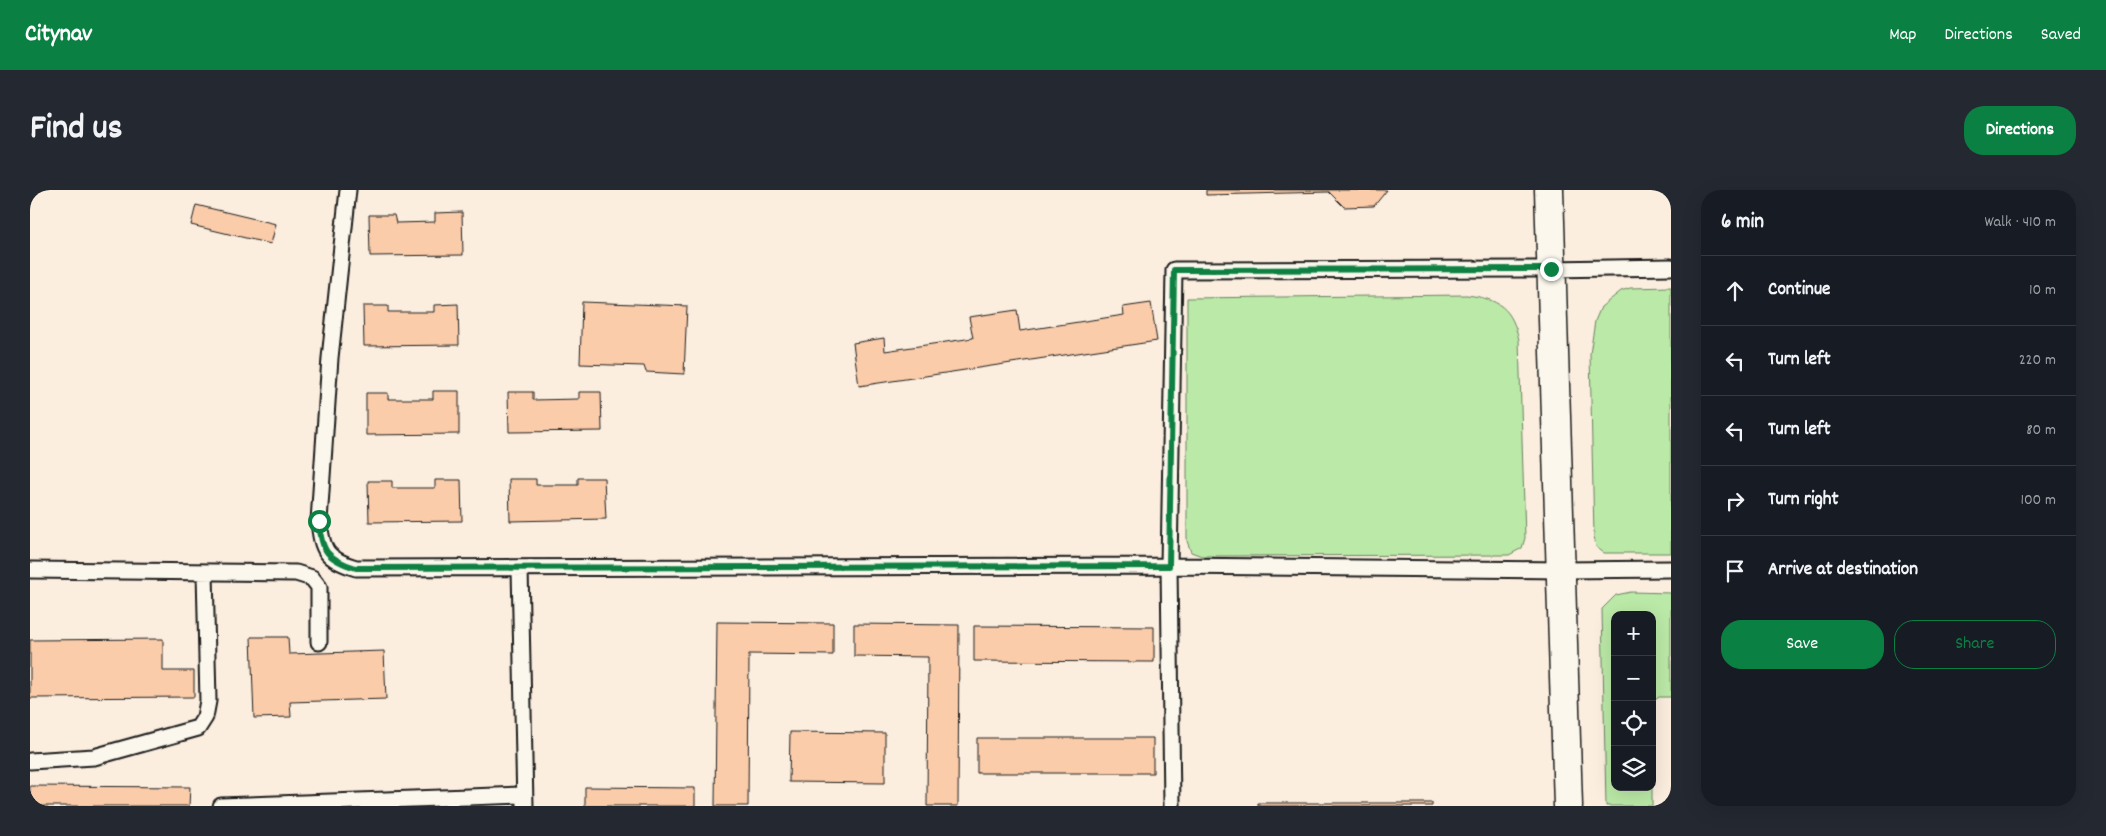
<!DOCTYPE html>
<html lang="en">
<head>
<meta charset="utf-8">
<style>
	body { margin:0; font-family:Dekko,sans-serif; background:#242831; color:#f1f3f6 }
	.controls { position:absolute; right:15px; bottom:15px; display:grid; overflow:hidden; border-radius:10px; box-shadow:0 5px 20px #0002 }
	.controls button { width:45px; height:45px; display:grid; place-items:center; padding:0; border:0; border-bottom:1px solid #363941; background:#171b24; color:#f1f3f6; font:25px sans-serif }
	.stop { position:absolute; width:15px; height:15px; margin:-11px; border:4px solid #0b8043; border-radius:50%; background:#fff }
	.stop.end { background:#0b8043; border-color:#fff; box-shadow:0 1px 5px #0008 }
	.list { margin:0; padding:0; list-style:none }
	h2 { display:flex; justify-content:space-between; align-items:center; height:65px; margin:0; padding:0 20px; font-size:21px }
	h2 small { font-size:16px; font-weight:400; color:#9ea1a6 }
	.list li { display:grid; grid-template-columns:32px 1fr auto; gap:15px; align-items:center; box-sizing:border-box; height:70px; padding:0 20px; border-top:1px solid #363941 }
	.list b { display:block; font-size:19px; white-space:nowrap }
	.list em { font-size:16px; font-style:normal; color:#9ea1a6 }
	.actions { display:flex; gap:10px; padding:15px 20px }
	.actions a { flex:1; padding:11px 0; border:1px solid #0b8043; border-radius:20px; text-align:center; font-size:18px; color:#0b8043 }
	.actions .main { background:#0b8043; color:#fff }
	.icon { flex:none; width:28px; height:28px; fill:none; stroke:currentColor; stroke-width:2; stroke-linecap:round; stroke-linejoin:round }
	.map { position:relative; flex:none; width:1641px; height:616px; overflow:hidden; border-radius:20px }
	header { display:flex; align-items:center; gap:30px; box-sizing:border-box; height:70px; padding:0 25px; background:#0b8043; color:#fff }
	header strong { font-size:24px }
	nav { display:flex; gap:28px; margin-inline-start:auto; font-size:18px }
	.intro { display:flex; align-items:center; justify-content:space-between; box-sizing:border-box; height:120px; padding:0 30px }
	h1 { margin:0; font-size:35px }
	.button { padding:12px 22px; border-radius:20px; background:#0b8043; color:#fff; font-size:18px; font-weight:700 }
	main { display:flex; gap:30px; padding:0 30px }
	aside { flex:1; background:#171b24; border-radius:20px; box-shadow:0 5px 20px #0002 }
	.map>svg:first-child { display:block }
	.green { fill:#bbe9a7; stroke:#6c8262 }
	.building { fill:#fbccaa; stroke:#1c1c1c }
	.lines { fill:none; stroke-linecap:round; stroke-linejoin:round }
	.lane-casing { stroke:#1c1c1c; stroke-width:19 }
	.street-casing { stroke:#1c1c1c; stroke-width:31 }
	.lane { stroke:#fbf7ec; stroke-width:15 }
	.street { stroke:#fbf7ec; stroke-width:28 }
	.route { stroke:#0b8043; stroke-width:6 }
</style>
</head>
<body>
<header>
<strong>Citynav</strong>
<nav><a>Map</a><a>Directions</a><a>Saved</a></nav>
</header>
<div class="intro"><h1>Find us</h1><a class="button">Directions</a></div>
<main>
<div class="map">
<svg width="1641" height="616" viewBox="0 0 1641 616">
	<rect width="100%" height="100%" fill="#fbeedf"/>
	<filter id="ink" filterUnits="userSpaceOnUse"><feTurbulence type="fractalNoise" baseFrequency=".02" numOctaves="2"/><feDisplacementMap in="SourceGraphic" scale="10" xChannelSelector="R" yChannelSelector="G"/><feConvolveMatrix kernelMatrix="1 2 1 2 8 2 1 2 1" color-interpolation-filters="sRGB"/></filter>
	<g filter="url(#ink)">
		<path class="green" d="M1641,97V363H1574L1566,357L1564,346L1560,164L1565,131L1571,117L1591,101L1600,98Z
			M1437,105C1469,109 1482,118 1489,150L1495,348L1492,358L1479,365L1172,366L1161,362L1157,351V108Z
			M1601,402L1641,403V507H1629L1622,512V425H1585V597H1622V616H1576L1572,419L1586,405Z"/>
		<path class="building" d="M1176,0H1357L1344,16L1314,17L1299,2L1176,5Z
			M166,15L246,34L241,54L161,35Z
			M432,22L433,65L340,66L339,25H364L366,33L405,32V23Z
			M552,112L657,116L654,184L616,182L614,176L550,174Z
			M1121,113L1127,151L829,196L823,153L854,148L855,161L943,148L939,127L987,120L990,141L1094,125L1093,117Z
			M428,114L429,155L334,156L333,116H358V122H404V115Z
			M403,201H429V244L336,245V203H358V209H403Z
			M478,202H503V210L549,209V202H571L572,241L479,242Z
			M548,288H574L576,329L480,331L479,289H506V295H548Z
			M405,290H431L432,331L339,332L338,291H362V298H405Z
			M687,432L803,433V465L719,464L718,616H685Z
			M824,434L929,435L928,616H897L898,467L824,466Z
			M944,436L1124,437V472L944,471Z
			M221,447H258L259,464L354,461L356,509L260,512L261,527L224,528Z
			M133,449V481H164V507L0,508V450Z
			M760,542L855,543V593L759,592Z
			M947,548H1123V583H947Z
			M0,596L160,597L159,616H0Z
			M555,597L665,598V616H555Z
			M1228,613H1402V616H1228Z"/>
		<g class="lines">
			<defs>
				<path id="lane" d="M318,0L300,168L289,331C292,361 296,369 326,378L1139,376L1532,380L1641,379
					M490,378L495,616
					M0,380L266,383L282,388L289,397V452
					M0,571L64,567L168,538L175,527L178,511L175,382
					M191,616L490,605
					M1142,616L1139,376L1144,80L1521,79L1641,77"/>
				<path id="street" d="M1519,0L1538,616"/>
			</defs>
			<use href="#lane" class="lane-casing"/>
			<use href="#street" class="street-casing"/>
			<use href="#lane" class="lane"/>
			<use href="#street" class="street"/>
		</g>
	</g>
	<g class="lines" filter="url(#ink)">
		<path class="route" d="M289,331C291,360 296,369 326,378L1139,376L1144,80L1521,79"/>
	</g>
</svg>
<div class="controls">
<button>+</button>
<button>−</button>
<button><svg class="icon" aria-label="locate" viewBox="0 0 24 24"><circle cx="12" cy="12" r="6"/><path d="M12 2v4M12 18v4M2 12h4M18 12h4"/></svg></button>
<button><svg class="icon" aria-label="layers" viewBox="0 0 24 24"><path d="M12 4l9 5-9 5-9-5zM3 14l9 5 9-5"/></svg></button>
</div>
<div class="stop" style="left:289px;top:331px"></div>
<div class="stop end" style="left:1521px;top:79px"></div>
</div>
<aside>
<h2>6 min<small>Walk · 410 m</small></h2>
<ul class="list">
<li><svg class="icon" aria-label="ahead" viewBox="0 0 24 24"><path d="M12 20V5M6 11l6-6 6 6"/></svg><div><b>Continue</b></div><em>10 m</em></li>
<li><svg class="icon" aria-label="left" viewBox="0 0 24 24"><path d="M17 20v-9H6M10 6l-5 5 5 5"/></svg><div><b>Turn left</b></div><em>220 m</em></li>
<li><svg class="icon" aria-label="left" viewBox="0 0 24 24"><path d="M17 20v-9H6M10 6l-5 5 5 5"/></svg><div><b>Turn left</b></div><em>80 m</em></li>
<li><svg class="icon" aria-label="right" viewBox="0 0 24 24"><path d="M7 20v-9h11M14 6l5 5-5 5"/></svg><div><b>Turn right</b></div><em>100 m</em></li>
<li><svg class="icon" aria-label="arrive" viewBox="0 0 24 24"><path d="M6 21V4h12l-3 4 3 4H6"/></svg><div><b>Arrive at destination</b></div></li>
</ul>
<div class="actions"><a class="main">Save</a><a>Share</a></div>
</aside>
</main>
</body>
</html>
